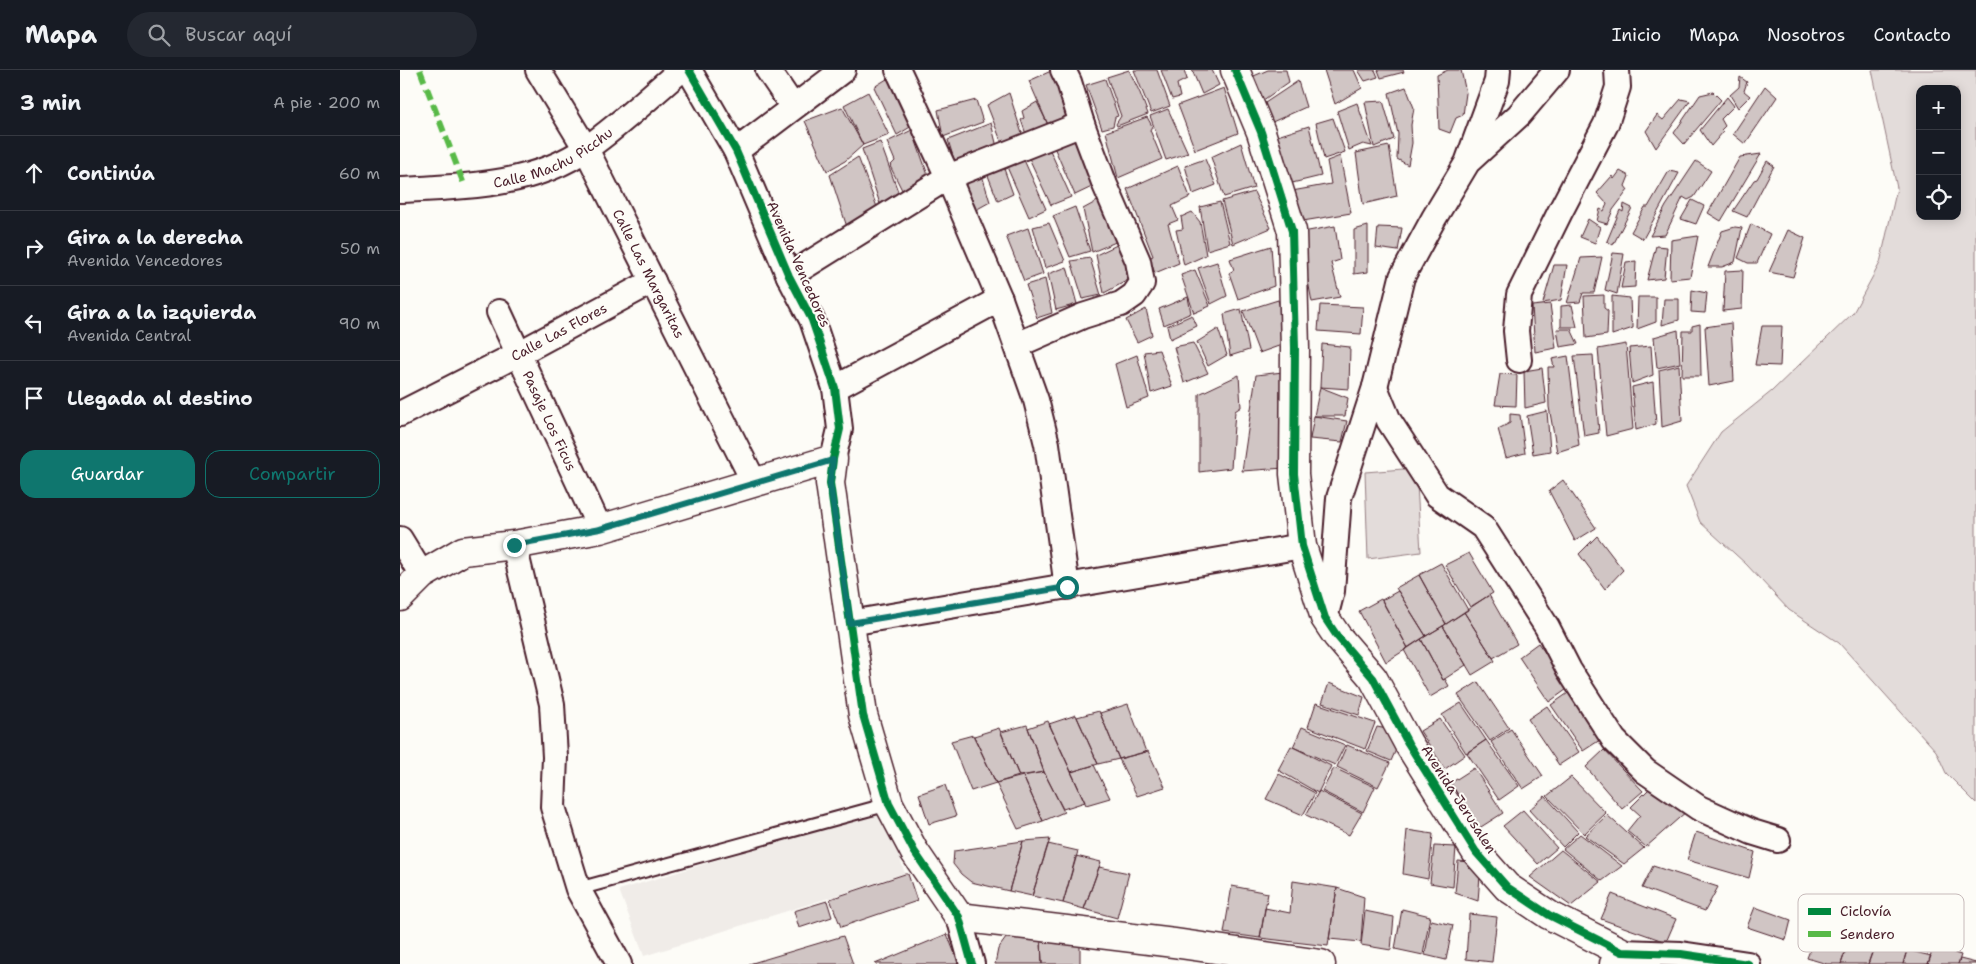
<!DOCTYPE html>
<html lang="es">
<head>
<meta charset="utf-8">
<style>
	body { margin:0; font-family:"Shantell Sans",sans-serif; background:#242831; color:#f1f3f6 }
	.controls { position:absolute; right:15px; top:15px; display:grid; overflow:hidden; border-radius:10px; box-shadow:0 2px 12px #0003 }
	.controls button { width:45px; height:45px; display:grid; place-items:center; padding:0; border:0; border-bottom:1px solid #363941; background:#171b24; color:#f1f3f6; font:25px sans-serif }
	.stop { position:absolute; width:15px; height:15px; margin:-11px; border:4px solid #0f766e; border-radius:50%; background:#fff }
	.stop.end { background:#0f766e; border-color:#fff; box-shadow:0 1px 5px #0008 }
	.list { margin:0; padding:0; list-style:none }
	h2 { display:flex; justify-content:space-between; align-items:center; height:65px; margin:0; padding:0 20px; font-size:21px }
	h2 small { font-size:16px; font-weight:400; color:#9ea1a6 }
	.list li { display:grid; grid-template-columns:32px 1fr auto; gap:15px; align-items:center; box-sizing:border-box; height:75px; padding:0 20px; border-top:1px solid #363941 }
	.list b { display:block; font-size:19px; white-space:nowrap }
	.list p { margin:0; font-size:16px; white-space:nowrap; color:#9ea1a6 }
	.list em { font-size:16px; font-style:normal; color:#9ea1a6 }
	.actions { display:flex; gap:10px; padding:15px 20px }
	.actions a { flex:1; padding:11px 0; border:1px solid #0f766e; border-radius:15px; text-align:center; font-size:18px; color:#0f766e }
	.actions .main { background:#0f766e; color:#fff }
	.icon { flex:none; width:28px; height:28px; fill:none; stroke:currentColor; stroke-width:2; stroke-linecap:round; stroke-linejoin:round }
	.map { position:relative; flex:none; width:1576px; height:894px; overflow:hidden }
	header { display:flex; align-items:center; gap:30px; box-sizing:border-box; height:70px; padding:0 25px; background:#171b24; border-bottom:1px solid #363941 }
	header strong { font-size:24px }
	nav { display:flex; gap:28px; margin-inline-start:auto; font-size:18px }
	.search { width:350px; height:45px; background:#242831; display:flex; align-items:center; gap:12px; box-sizing:border-box; padding:0 18px; border-radius:28px; color:#9ea1a6; font-size:19px }
	main { display:flex }
	aside { flex:1; background:#171b24 }
	.map>svg:first-child { display:block }
	.built { fill:#f0ece8 }
	.green { fill:#e3dcda; stroke:#967e82; fill-rule:evenodd }
	.building { fill:#d0c5c4; stroke:#4a1f2b }
	.lines { fill:none; stroke-linecap:round; stroke-linejoin:round }
	.lane-casing { stroke:#4a1f2b; stroke-width:16 }
	.street-casing { stroke:#4a1f2b; stroke-width:28 }
	.secondary-casing { stroke:#4a1f2b; stroke-width:31 }
	.lane { stroke:#fdfcf7; stroke-width:12 }
	.street { stroke:#fdfcf7; stroke-width:24 }
	.secondary { stroke:#fdfcf7; stroke-width:28 }
	.quiet { stroke:#58b947; stroke-width:6; stroke-dasharray:12 6; stroke-linecap:butt }
	.cycleway-casing { stroke:#fdfcf7; stroke-width:11 }
	.cycleway { stroke:#00873e; stroke-width:8 }
	.route { stroke:#0f766e; stroke-width:6 }
	.labels { text-anchor:middle; stroke-width:4; stroke-linejoin:round; paint-order:stroke }
	.street-label { font-size:14px; fill:#4a1f2b; stroke:#fdfcf7 }
	.key { fill:#fdfcf7; stroke:#c7baba; stroke-width:1 }
	.key-label { font-size:14px; fill:#4a1f2b }
</style>
</head>
<body>
<header>
<strong>Mapa</strong>
<div class="search"><svg class="icon" aria-label="search" viewBox="0 0 24 24"><circle cx="10" cy="10" r="6"/><path d="M15 15l6 6"/></svg>Buscar aquí</div>
<nav><a>Inicio</a><a>Mapa</a><a>Nosotros</a><a>Contacto</a></nav>
</header>
<main>
<aside>
<h2>3 min<small>A pie · 200 m</small></h2>
<ul class="list">
<li><svg class="icon" aria-label="ahead" viewBox="0 0 24 24"><path d="M12 20V5M6 11l6-6 6 6"/></svg><div><b>Continúa</b></div><em>60 m</em></li>
<li><svg class="icon" aria-label="right" viewBox="0 0 24 24"><path d="M7 20v-9h11M14 6l5 5-5 5"/></svg><div><b>Gira a la derecha</b><p>Avenida Vencedores</p></div><em>50 m</em></li>
<li><svg class="icon" aria-label="left" viewBox="0 0 24 24"><path d="M17 20v-9H6M10 6l-5 5 5 5"/></svg><div><b>Gira a la izquierda</b><p>Avenida Central</p></div><em>90 m</em></li>
<li><svg class="icon" aria-label="arrive" viewBox="0 0 24 24"><path d="M6 21V4h12l-3 4 3 4H6"/></svg><div><b>Llegada al destino</b></div></li>
</ul>
<div class="actions"><a class="main">Guardar</a><a>Compartir</a></div>
</aside>
<div class="map">
<svg width="1576" height="894" viewBox="0 0 1576 894">
	<rect width="100%" height="100%" fill="#fdfcf7"/>
	<filter id="ink" filterUnits="userSpaceOnUse"><feTurbulence type="fractalNoise" baseFrequency=".02" numOctaves="2"/><feDisplacementMap in="SourceGraphic" scale="10" xChannelSelector="R" yChannelSelector="G"/><feConvolveMatrix kernelMatrix="1 2 1 2 8 2 1 2 1" color-interpolation-filters="sRGB"/></filter>
	<g filter="url(#ink)">
		<path class="built" d="M484,739L505,804L244,886L219,820Z"/>
		<path class="green" d="M1472,0H1576V733L1546,703L1536,681L1439,573L1389,540L1346,494L1300,452L1286,416L1321,362L1372,321L1453,243L1480,193L1497,118ZM1520,19H1557V146H1520Z
			M1016,398L1021,482L968,489L965,402Z"/>
		<path class="building" d="M729,0L740,23L748,44L717,56L716,54L721,46L707,7Z
			M734,0H757L770,36L751,43Z
			M761,0H784L787,9L777,14L780,27L772,29Z
			M792,0H812L819,15L802,24Z
			M868,0H886L889,12L859,33L849,8Z
			M924,0H954L962,18L935,34Z
			M958,0H975L978,7L965,11Z
			M978,0H1003L1004,2L981,8Z
			M1048,0H1061L1066,23L1063,45L1056,48L1050,63L1039,59L1037,5Z
			M651,1L673,43L649,57L629,11Z
			M490,7L512,56L497,65L474,17Z
			M1340,7L1347,12L1344,21L1350,26L1338,38L1330,25L1339,17Z
			M705,9L718,46L715,47L713,56L702,59L686,15Z
			M898,11L906,37L870,53L862,35Z
			M1365,16L1377,27L1345,74L1333,64Z
			M1006,17L1014,38L1011,55L1012,73L1008,95L997,89L998,64L989,23Z
			M824,18L838,63L795,80L778,35Z
			M468,22L489,65L463,75L444,35Z
			M1313,22L1321,30L1284,74L1274,63L1300,25Z
			M609,23L624,70L603,76L587,35Z
			M1327,27L1334,36L1321,49L1325,56L1321,60L1323,62L1311,76L1300,60Z
			M1281,29L1290,31L1256,78L1246,61L1257,45L1263,50Z
			M576,30L583,52L543,67L538,40Z
			M983,31L994,69L974,77L965,32Z
			M637,32L649,57L627,67L621,50L624,48L622,41Z
			M957,33L972,76L963,74L949,80L937,41Z
			M442,37L463,75L445,91L427,101L405,51Z
			M768,39L788,83L766,90L750,46Z
			M747,47L752,56L750,60L762,89L718,108L706,62Z
			M933,48L945,82L924,89L916,53Z
			M591,53L597,77L556,96L548,70Z
			M909,56L921,106L884,115L871,68Z
			M512,60L529,108L504,124L490,96L495,91L487,72Z
			M675,67L696,115L675,125L654,77Z
			M480,72L500,127L480,134L462,79Z
			M841,73L854,118L824,127L811,87Z
			M989,76L997,126L963,134L956,83Z
			M649,78L671,127L651,135L628,86Z
			M1361,84L1321,151L1308,143L1340,87Z
			M940,86L951,143L897,152L892,121L931,114L927,91Z
			M458,87L477,137L470,147L447,157L430,105Z
			M805,89L816,115L793,124L785,96Z
			M624,90L646,139L629,147L607,97Z
			M1296,91L1311,101L1294,127L1288,130L1283,127L1265,165L1250,166L1266,136Z
			M1367,91L1374,96L1347,147L1333,141L1354,110L1357,109Z
			M603,96L613,124L598,131L587,103Z
			M778,96L790,127L772,136L778,150L768,154L779,193L755,203L749,188L753,186L727,119Z
			M1220,101L1229,106L1225,116L1228,120L1213,140L1207,154L1197,151L1200,139L1204,141L1207,134L1197,123L1212,106L1214,109Z
			M1269,101L1279,103L1243,169L1231,162L1245,137H1248Z
			M582,105L590,132L572,142L562,114Z
			M854,122L871,158L833,174L822,131Z
			M705,127L718,171L692,182L683,139Z
			M1292,130L1304,136L1296,154L1281,149Z
			M820,132L830,173L807,180L800,137Z
			M1224,134L1232,138L1213,175L1207,171L1220,140L1223,142Z
			M675,137L690,181L670,187L653,146Z
			M792,142L800,152L806,185L784,195L776,160L783,159L781,147Z
			M1188,149L1200,157L1195,173L1180,167Z
			M649,153L665,191L645,198L633,157Z
			M1351,154L1370,164L1357,193H1348L1338,188Z
			M935,156L940,190L931,193L940,227L912,232L905,195L903,162Z
			M968,156V202L954,204V160Z
			M978,157L1002,158L998,181L976,178Z
			M1335,157L1342,158L1335,192L1322,197H1308L1322,161Z
			M628,158L643,204L624,211L606,166Z
			M1388,160L1405,168L1393,207L1369,202Z
			M1298,166L1290,207L1270,209L1271,170Z
			M721,173L730,209L704,223L696,185Z
			M871,176L874,216L838,229L829,203L834,200L830,189Z
			M1256,176L1267,177L1264,208L1247,210Z
			M1213,183L1224,184L1217,224L1205,220Z
			M1202,187L1194,223H1183L1180,232L1167,233L1181,188Z
			M690,188L701,225L683,229L671,191Z
			M1236,191L1235,217L1221,218L1226,192Z
			M817,192L827,226L811,234L798,198Z
			M1154,195H1167L1161,230L1143,233Z
			M667,197L677,234L656,240L648,204Z
			M795,200L810,236L794,243L781,205Z
			M1343,200L1342,239L1323,241L1325,201Z
			M645,209L652,243L637,248L626,215Z
			M1292,220L1307,223L1305,243L1291,242Z
			M1204,225V238L1208,241L1207,265L1186,268L1184,226Z
			M1212,226L1230,228L1231,252L1233,254V258L1212,265Z
			M788,227L791,243L764,255L759,239Z
			M1238,227H1256V252L1237,259Z
			M1264,229H1279V250L1262,255Z
			M878,230L890,272L859,283L843,241Z
			M1150,234L1156,278L1135,282L1132,236Z
			M920,235L963,237L961,264L918,261Z
			M1172,235L1177,257H1161V236Z
			M746,239L752,265L737,272L726,250Z
			M841,239L849,280L830,286L824,244Z
			M792,245L797,256L770,269L767,256Z
			M1331,253L1334,311L1309,316L1305,257Z
			M1300,254L1301,306H1282L1283,261H1292V256Z
			M1362,256H1382L1380,296L1355,295Z
			M818,259L827,285L808,296L797,272Z
			M1157,259H1171L1178,274L1160,277Z
			M1278,260L1280,293L1257,298L1254,267Z
			M793,273L808,303L784,313L774,277Z
			M922,274L950,277L949,319L920,317Z
			M1226,274L1233,359L1206,366L1198,279Z
			M1251,276L1253,305L1232,313L1229,278Z
			M759,280L772,316L751,323L744,282Z
			M737,285L749,328L726,337L715,294Z
			M1193,285L1199,363L1184,366L1174,286Z
			M1168,286L1179,375L1157,382L1149,337L1148,297H1154L1152,289Z
			M1279,295L1282,351L1262,357L1259,300Z
			M1142,298L1146,333L1125,338L1124,301Z
			M883,302L885,398L842,401L856,305Z
			M1100,304L1117,305L1116,336L1095,335Z
			M839,305L841,337L835,341L831,398L799,402V324Z
			M1253,312L1256,354L1236,360L1232,317Z
			M920,317L948,328L945,346H914Z
			M1147,341L1150,381L1133,384L1127,346Z
			M1110,344L1120,345L1125,383L1106,388L1098,359L1110,353Z
			M914,346L947,351L942,372L910,369Z
			M1163,410L1196,458L1175,471L1149,421Z
			M1197,466L1223,500L1205,519L1179,484Z
			M1069,483L1093,523L1070,537L1045,495Z
			M1041,493L1068,540L1046,554L1019,505Z
			M1019,505L1046,554L1026,566L996,518Z
			M998,521L1026,566L1008,578L982,530Z
			M1089,525L1117,574L1093,588L1064,542Z
			M981,529L1008,578L986,592L959,541Z
			M1064,542L1095,591L1072,605L1043,556Z
			M1043,556L1066,595L1043,610L1021,569Z
			M1021,569L1043,610L1045,609L1049,616L1030,627L1004,580Z
			M1138,573L1170,617L1149,632L1119,587Z
			M1078,612L1109,658L1090,671L1058,625Z
			M929,613L964,627L959,645L922,633Z
			M1171,621L1203,668L1183,681L1151,635Z
			M916,633L975,653L965,679L908,657Z
			M1061,633L1086,670L1066,683L1042,645Z
			M728,634L746,682L719,689L700,643Z
			M1147,636L1179,682L1159,695L1128,649Z
			M699,641L719,689L698,694L677,647Z
			M676,645L698,694L671,702L649,654Z
			M1040,649L1065,685L1045,699L1020,661Z
			M648,651L685,732L663,739L644,702L628,658Z
			M627,655L644,702L619,706L601,662Z
			M902,657L945,675L935,695L893,677Z
			M977,657L992,660L998,675L991,691L967,681Z
			M599,658L619,706L596,713L574,666Z
			M1111,659L1143,706L1123,719L1091,672Z
			M573,665L596,713L571,721L551,671Z
			M1086,670L1119,716L1099,730L1067,683Z
			M947,675L990,693L978,717L937,697Z
			M891,676L931,696L918,723L878,700Z
			M1204,680L1243,721L1222,739L1186,697Z
			M748,681L765,717L737,726L719,689Z
			M694,695L710,728L686,735L671,702Z
			M934,698L975,717L963,742L922,721Z
			M1074,698L1103,743L1073,762L1046,716Z
			M644,702L664,742L643,751L623,706Z
			M879,704L915,723L903,745L866,729Z
			M623,706L643,751L618,759L596,713Z
			M1171,707L1206,743L1184,764L1147,726Z
			M545,715L556,746L529,754L519,724Z
			M1250,718L1287,741L1246,777L1227,761L1240,745L1231,737Z
			M919,721L962,743L949,765L906,745Z
			M1145,726L1178,762L1163,777L1129,740Z
			M1123,740L1157,778L1138,794L1103,756Z
			M1207,745L1244,778L1224,794L1185,766Z
			M1007,760L1033,764L1028,809L1003,804Z
			M1296,762L1355,782L1349,808L1287,790Z
			M1180,764L1222,796L1202,811L1163,779Z
			M650,769L632,826L609,821L623,771Z
			M623,771L609,821L571,812L561,804L553,794L554,781Z
			M648,774L678,781L663,833L632,826Z
			M1034,776L1056,777L1053,817L1030,813Z
			M1161,780L1201,812L1171,836L1130,807Z
			M676,786L701,792L684,839L663,833Z
			M1058,791L1081,793L1078,831L1055,823Z
			M1253,796L1318,817L1305,841L1242,818Z
			M699,797L729,803L717,848L684,839Z
			M505,804H508L517,831L441,857L430,829Z
			M893,811L937,818L928,876L860,868L865,838L890,843Z
			M832,816L868,823L860,868L824,863Z
			M937,818L964,827L961,872L929,869Z
			M1212,824L1276,849L1266,872L1201,849Z
			M427,831L432,847L399,858L394,841Z
			M1355,837L1391,850L1386,870L1347,857Z
			M1002,839L1030,846L1023,885L995,879Z
			M965,841L994,847L991,880L961,875Z
			M1069,844L1097,847L1092,892L1066,889Z
			M1423,846L1454,856L1441,894H1427L1407,888Z
			M1031,850L1053,855L1046,890L1025,885Z
			M1481,856L1511,866L1503,894H1468Z
			M1453,859L1478,867L1468,894H1441Z
			M547,864L559,894H475Z
			M443,866L453,894H349Z
			M606,868L641,869L642,894H595L598,879Z
			M641,869L680,871V894H642Z
			M1533,877L1561,885L1558,894H1528Z
			M1507,880L1531,886L1528,894H1503Z
			M1560,889L1576,893V894H1558Z"/>
		<g class="lines">
			<defs>
				<path id="lane" d="M178,819L489,734"/>
				<g id="street">
					<path id="s1" d="M138,0L186,79L354,412"/>
					<path d="M289,0L336,81L389,206L412,250L435,318L440,359L433,389"/>
					<path d="M368,0L393,37"/>
					<path d="M498,0L548,107L600,229L636,330L647,374L667,517"/>
					<path d="M336,81L443,0"/>
					<path d="M1070,90L1119,45L1157,0"/>
					<path id="s2" d="M0,120C63,117 134,116 187,78C220,55 250,26 281,0"/>
					<path d="M389,206L548,107L682,54"/>
					<path id="s3" d="M99,242L200,459"/>
					<path d="M617,275L683,246L721,234L734,225L742,213L738,191L705,115L682,54L669,12L663,0"/>
					<path d="M1119,290L1116,261L1119,225L1160,142L1206,54L1218,17L1217,0"/>
					<path d="M975,317L989,351L1037,425L1083,457L1147,557L1169,600L1214,670L1245,701L1299,738L1352,762L1378,770"/>
					<path d="M435,318L600,229"/>
					<path id="s4" d="M0,344L118,284L253,211"/>
					<path d="M0,469L22,505"/>
					<path d="M114,475L152,634L155,687L153,737L178,819L219,894"/>
					<path d="M925,548L932,521L939,428L975,317L1002,207L1034,148L1067,93L1097,11L1098,0"/>
					<path d="M450,553L902,476"/>
					<path d="M559,847L572,894"/>
					<path d="M1222,882L1281,884L1348,894"/>
				</g>
				<path id="secondary" d="M835,0L861,62L892,161L895,278L894,404L902,476L925,548L937,566L973,608L1008,673L1076,782L1107,817L1149,845L1222,882L1214,894
					M0,527L22,505L63,481L114,475L200,459L433,389L430,413L463,645L489,734L514,781L559,847L774,873L921,894"/>
			</defs>
			<use href="#lane" class="lane-casing"/>
			<use href="#street" class="street-casing"/>
			<use href="#secondary" class="secondary-casing"/>
			<use href="#lane" class="lane"/>
			<use href="#street" class="street"/>
			<use href="#secondary" class="secondary"/>
			<path class="quiet" d="M20,0L65,117"/>
			<defs>
				<path id="cycleway" d="M289,0L336,81L389,206L412,250L435,318L440,359L433,389L430,413L463,645L489,734L514,781L559,847L572,894
					M835,0L861,62L892,161L895,278L894,404L902,476L925,548L937,566L973,608L1008,673L1076,782L1107,817L1149,845L1222,882L1281,884L1348,894"/>
			</defs>
			<use href="#cycleway" class="cycleway-casing"/>
			<use href="#cycleway" class="cycleway"/>
		</g>
	</g>
	<g class="lines" filter="url(#ink)">
		<path class="route" d="M114,475L200,459L433,390L430,413L450,553L667,517"/>
	</g>
	<g class="labels">
		<g class="street-label">
			<text dy="5" stroke="none"><textPath href="#s2" startOffset="159">Calle Machu Picchu</textPath></text>
			<text transform="translate(399 194) rotate(66)" y="5">Avenida Vencedores</text>
			<text dy="5" stroke="none"><textPath href="#s1" startOffset="232">Calle Las Margaritas</textPath></text>
			<text dy="5" stroke="none"><textPath href="#s4" startOffset="179">Calle Las Flores</textPath></text>
			<text dy="5" stroke="none"><textPath href="#s3" startOffset="120">Pasaje Los Ficus</textPath></text>
			<text transform="translate(1059 729) rotate(57)" y="5">Avenida Jerusalen</text>
		</g>
	</g>
	<rect x="1398" y="824" width="166" height="58" rx="8" class="key"/>
	<rect x="1408" y="838" width="23" height="7" fill="#00873e"/>
	<rect x="1408" y="861" width="23" height="6" fill="#58b947"/>
	<g class="key-label">
		<text x="1440" y="846">Ciclovía</text>
		<text x="1440" y="869">Sendero</text>
	</g>
</svg>
<div class="controls">
<button>+</button>
<button>−</button>
<button><svg class="icon" aria-label="locate" viewBox="0 0 24 24"><circle cx="12" cy="12" r="6"/><path d="M12 2v4M12 18v4M2 12h4M18 12h4"/></svg></button>
</div>
<div class="stop" style="left:667px;top:517px"></div>
<div class="stop end" style="left:114px;top:475px"></div>
</div>
</main>
</body>
</html>
